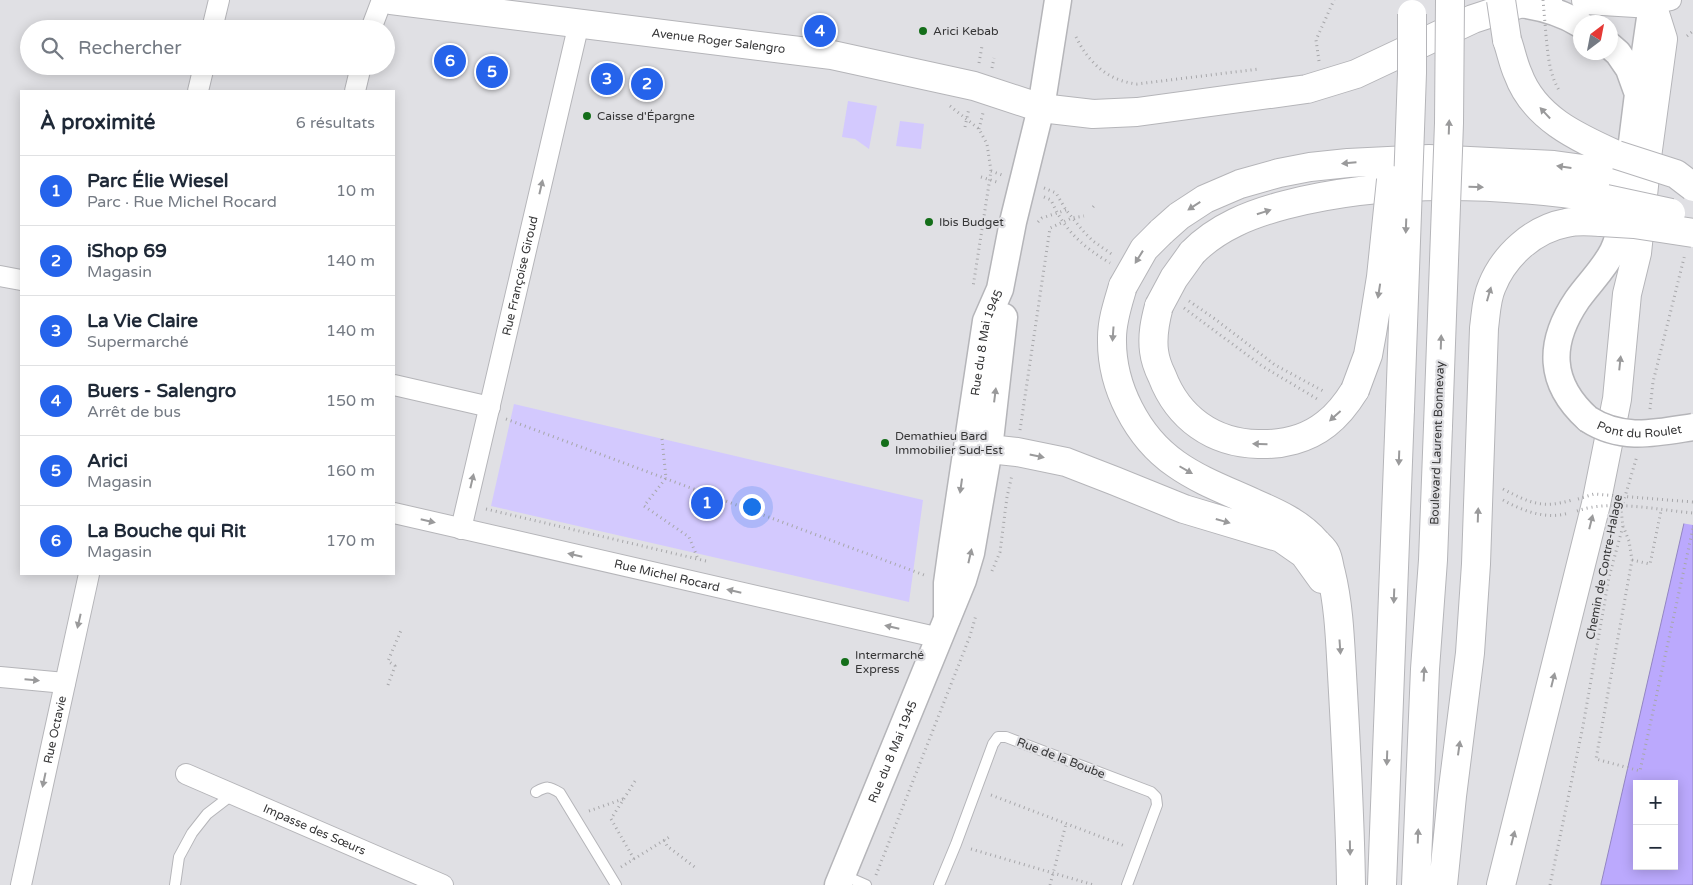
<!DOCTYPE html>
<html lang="fr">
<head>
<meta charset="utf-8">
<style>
	body { margin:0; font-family:"Varela Round",sans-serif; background:#f6f6f7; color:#1f2937 }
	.controls { position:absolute; right:15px; bottom:15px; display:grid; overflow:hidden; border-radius:0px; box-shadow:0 2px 12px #0003 }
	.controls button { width:45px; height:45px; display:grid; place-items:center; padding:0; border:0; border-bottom:1px solid #e0e1e3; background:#fff; color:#1f2937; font:25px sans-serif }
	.compass { position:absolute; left:1573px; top:15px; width:45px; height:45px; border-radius:50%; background:#fff; box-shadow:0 2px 12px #0003; rotate:32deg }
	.you { position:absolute; left:751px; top:506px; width:18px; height:18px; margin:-12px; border:4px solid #fff; border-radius:50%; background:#1a73e8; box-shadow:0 0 0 8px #1a73e833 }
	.badge { display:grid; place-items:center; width:32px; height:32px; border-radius:50%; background:#2563eb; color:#fff; font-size:16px; font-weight:700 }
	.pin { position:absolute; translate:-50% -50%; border:2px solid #fff; box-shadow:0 1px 5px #0006 }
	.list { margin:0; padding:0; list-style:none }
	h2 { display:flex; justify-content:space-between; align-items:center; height:65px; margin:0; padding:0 20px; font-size:21px }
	h2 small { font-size:16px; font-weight:400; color:#747a83 }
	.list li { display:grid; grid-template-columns:32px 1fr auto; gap:15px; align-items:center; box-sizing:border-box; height:70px; padding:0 20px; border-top:1px solid #e0e1e3 }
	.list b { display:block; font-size:19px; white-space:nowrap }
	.list p { margin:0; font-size:16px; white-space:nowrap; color:#747a83 }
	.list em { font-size:16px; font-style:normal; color:#747a83 }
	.icon { flex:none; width:28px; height:28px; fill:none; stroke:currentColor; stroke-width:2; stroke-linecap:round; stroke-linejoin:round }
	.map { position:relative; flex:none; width:1693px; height:885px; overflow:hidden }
	.search { position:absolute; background:#fff; box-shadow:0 2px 12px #0003; left:20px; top:20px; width:375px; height:55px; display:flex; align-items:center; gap:12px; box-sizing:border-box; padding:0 18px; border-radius:28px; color:#747a83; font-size:19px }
	.panel { position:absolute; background:#fff; box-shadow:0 2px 12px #0003; left:20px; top:90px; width:375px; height:485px; border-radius:0px }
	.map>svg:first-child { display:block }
	.green { fill:#d3c9fe }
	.water { fill:#bba9fd; stroke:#9386c2; fill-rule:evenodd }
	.pier { fill:#e0e0e4 }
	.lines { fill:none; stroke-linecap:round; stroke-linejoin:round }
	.service-casing { stroke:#b5b5b9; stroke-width:12 }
	.minor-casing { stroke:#b5b5b9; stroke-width:22 }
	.tertiary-casing { stroke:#b5b5b9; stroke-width:29 }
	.secondary-casing { stroke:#b5b5b9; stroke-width:30 }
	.trunk-casing { stroke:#b5b5b9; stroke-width:30 }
	.path { stroke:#a7a7aa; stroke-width:3; stroke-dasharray:1 4; stroke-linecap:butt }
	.service { stroke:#fff; stroke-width:10 }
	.minor { stroke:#fff; stroke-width:20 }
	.tertiary { stroke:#fff; stroke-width:26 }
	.secondary { stroke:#fff; stroke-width:28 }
	.trunk { stroke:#fff; stroke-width:28 }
	.tertiary-bridge-casing { stroke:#b5b5b9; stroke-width:29; stroke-linecap:butt }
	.trunk-bridge-casing { stroke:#b5b5b9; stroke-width:30; stroke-linecap:butt }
	.path-bridge { stroke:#a7a7aa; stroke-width:3; stroke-dasharray:1 4; stroke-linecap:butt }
	.tertiary-bridge { stroke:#fff; stroke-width:26 }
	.trunk-bridge { stroke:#fff; stroke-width:28 }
	.oneway { fill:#9a9a9b }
	.poi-dot { fill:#146e19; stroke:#e0e0e4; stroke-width:2 }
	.labels { text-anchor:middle; stroke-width:4.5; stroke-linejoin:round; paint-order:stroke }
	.poi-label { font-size:12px; fill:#363637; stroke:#e0e0e4; text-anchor:start }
	.street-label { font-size:12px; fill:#363637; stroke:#e0e0e4 }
</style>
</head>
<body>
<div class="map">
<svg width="1693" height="885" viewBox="0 0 1693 885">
	<rect width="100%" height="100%" fill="#e0e0e4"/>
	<path class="green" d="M848,101L877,106L869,149L855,139L842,137Z
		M900,121L924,124L921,149L896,146Z
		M514,404L923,500L909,602L491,506Z"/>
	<path class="water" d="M1693,484V885H1601V884ZM1637,784H1674V866H1637Z"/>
	<path class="pier" d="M1693,481V525L1681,523L1691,483Z"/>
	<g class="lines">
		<defs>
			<path id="service" d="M536,792C547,786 549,786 560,793L616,885
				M843,875L866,885
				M175,885L179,857L192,833L207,814L233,794
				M939,885L956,844L993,744L998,737H1006L1151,792L1156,797L1157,805L1127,885"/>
			<g id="minor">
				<path d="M1652,4L1671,0"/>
				<path d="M212,29L219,0"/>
				<path d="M371,29L382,0"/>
				<path d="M198,91L204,66"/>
				<path d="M355,91L361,66"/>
				<path d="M0,276L21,280"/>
				<path d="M394,385L490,407"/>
				<path id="s1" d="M394,513L940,638"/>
				<path id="s2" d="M461,529L579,23"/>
				<path d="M0,677L65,683"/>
				<path id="s3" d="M186,774L443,885"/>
				<path id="s4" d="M21,885L89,574"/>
			</g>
			<g id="tertiary">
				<path d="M1520,4C1542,7 1561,12 1580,24"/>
				<path d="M1639,94L1652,4"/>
				<path d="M1588,419C1548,383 1548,343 1577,300C1589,283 1604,269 1613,251C1619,239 1621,226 1623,214L1638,94L1629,69L1618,53L1610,46"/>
				<path id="s5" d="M947,618V583L952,547L986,321L1000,289L1013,222L1041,108L1058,0"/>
				<path id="s6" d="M838,885L963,580L971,553L989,449L1004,317"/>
			</g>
			<g id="secondary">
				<path id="s7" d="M391,0L832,55L974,86L1041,108L1093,114L1137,112L1307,89L1356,74L1473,19L1519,4L1548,0"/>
				<path d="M1586,0L1652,4"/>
			</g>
			<path id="trunk" d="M1507,40C1511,51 1513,63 1518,74C1534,118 1577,137 1617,155
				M1161,232L1179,216L1205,199L1240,184L1279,173L1310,167L1348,163L1429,159L1554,165L1612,173
				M1192,253C1217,227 1251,214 1285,205C1389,178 1501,183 1606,199
				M1123,286C1118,303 1112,320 1112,338C1111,386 1137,437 1176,464C1200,481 1228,491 1254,503C1277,513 1300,523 1317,543C1320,546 1325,550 1326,554C1329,560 1329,567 1331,573C1339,606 1340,640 1342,674C1346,744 1350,814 1351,885
				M1159,306C1155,321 1152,335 1154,351C1155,359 1158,368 1162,376C1178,418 1213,443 1258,444C1282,445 1307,439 1326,424C1339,414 1347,403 1355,390
				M989,449L1017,452L1066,462L1115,481L1184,509L1281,538L1304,554L1322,579
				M1382,885L1400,409
				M1416,885L1425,669L1433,560L1438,426
				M1443,885L1452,796L1470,653L1476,564L1484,328C1486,314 1486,299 1492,286C1504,256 1533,229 1566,223C1577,220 1589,221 1601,222
				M1501,885L1596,504L1617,399L1627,294L1637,253L1647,157L1663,39L1652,4V0"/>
		</defs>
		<use href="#service" class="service-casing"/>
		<use href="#minor" class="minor-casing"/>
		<use href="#tertiary" class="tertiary-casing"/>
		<use href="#secondary" class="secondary-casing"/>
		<use href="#trunk" class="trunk-casing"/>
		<path class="path" d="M1546,35C1548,55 1549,74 1560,92
			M1687,36L1693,31
			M1076,37C1088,62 1108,81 1137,84L1259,69
			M1319,61L1316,40L1334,0
			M979,63L982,46
			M992,68L994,58
			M950,106L979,129L987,144L991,171L973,287
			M965,127L969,108
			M979,129L983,113
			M991,171L1002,175
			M981,177L1000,183
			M1044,188L1056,193L1066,210L1084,232L1093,241L1113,255
			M1044,197L1051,200C1064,230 1083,247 1110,263
			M1093,207L1096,204
			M1038,222L1042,218L1066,210
			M1189,301L1215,319L1275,365L1325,392
			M1184,308L1262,366L1319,400
			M1650,409L1653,382L1685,254
			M506,419L924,575
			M1020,430L1050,228L1072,218L1084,216
			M662,439L666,478L644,506L689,537L698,559
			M1503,489C1530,503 1542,509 1572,500
			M1503,500C1523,511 1546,520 1569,513
			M486,509L706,561
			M1623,526L1629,541L1632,560L1596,759L1640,771L1693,528
			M1632,560L1650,564L1661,511
			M992,571L1000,552L1007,497L1012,475
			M388,685L395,666L388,661L402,628
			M991,795L1125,846
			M589,811L623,799
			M664,840L667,846L696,868
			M971,849L1094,885
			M634,859L611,819L637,778
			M621,867L671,836
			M876,875L970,636L976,615
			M1050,885L1066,824
			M1550,885L1583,726L1609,577L1623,526L1621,510L1637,456"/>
		<use href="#service" class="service"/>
		<use href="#minor" class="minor"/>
		<use href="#tertiary" class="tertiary"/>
		<use href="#secondary" class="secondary"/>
		<use href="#trunk" class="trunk"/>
		<defs>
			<g id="tertiary-bridge">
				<path id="s8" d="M1588,419C1622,441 1655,433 1693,427"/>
			</g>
			<path id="trunk-bridge" d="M1501,0L1507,40
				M1617,155L1676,174L1693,187
				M1606,199L1671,213
				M1601,222L1634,224L1693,233
				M1123,286L1144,249L1161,232
				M1159,306L1174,278L1192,253
				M1355,390L1368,355L1372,333L1381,277L1391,180
				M1400,409L1412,73V14
				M1438,426L1449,123L1450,0"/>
		</defs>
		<use href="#tertiary-bridge" class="tertiary-bridge-casing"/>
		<use href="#trunk-bridge" class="trunk-bridge-casing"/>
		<path class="path-bridge" d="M1543,0L1546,35
			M1578,499L1594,494L1693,502
			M1577,511C1611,499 1657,510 1693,513"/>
		<use href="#tertiary-bridge" class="tertiary-bridge"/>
		<use href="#trunk-bridge" class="trunk-bridge"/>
	</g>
	<defs><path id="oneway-solid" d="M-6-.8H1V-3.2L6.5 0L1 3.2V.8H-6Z" transform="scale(1.25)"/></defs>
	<g class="oneway">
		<use href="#oneway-solid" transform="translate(1545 113) rotate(-133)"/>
		<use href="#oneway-solid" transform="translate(1449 127) rotate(-88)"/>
		<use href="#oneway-solid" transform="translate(1349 163) rotate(175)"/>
		<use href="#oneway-solid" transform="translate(1564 167) rotate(-172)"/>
		<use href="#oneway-solid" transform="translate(541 187) rotate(-77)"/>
		<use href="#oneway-solid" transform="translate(1476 187) rotate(2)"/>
		<use href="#oneway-solid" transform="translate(1194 206) rotate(147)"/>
		<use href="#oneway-solid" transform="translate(1264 212) rotate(-18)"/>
		<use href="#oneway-solid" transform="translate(1406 226) rotate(92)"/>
		<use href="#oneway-solid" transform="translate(1139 257) rotate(122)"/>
		<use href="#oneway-solid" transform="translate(1379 291) rotate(99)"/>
		<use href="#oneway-solid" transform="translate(1489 294) rotate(-74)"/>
		<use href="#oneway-solid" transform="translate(1113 334) rotate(94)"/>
		<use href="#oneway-solid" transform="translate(1441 342) rotate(-88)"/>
		<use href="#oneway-solid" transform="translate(1620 363) rotate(-84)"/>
		<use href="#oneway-solid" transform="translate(995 395) rotate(-83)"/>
		<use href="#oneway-solid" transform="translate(1335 416) rotate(138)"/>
		<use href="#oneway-solid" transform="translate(1260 444) rotate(-179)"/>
		<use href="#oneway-solid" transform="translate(1037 456) rotate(12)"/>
		<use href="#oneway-solid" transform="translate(1399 458) rotate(92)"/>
		<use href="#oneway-solid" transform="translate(1186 470) rotate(30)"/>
		<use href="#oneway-solid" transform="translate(472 481) rotate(-77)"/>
		<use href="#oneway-solid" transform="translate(961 486) rotate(98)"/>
		<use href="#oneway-solid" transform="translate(1478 515) rotate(-88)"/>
		<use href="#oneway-solid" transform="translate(428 521) rotate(13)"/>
		<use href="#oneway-solid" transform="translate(1223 521) rotate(16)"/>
		<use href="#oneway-solid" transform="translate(1591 522) rotate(-76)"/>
		<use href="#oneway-solid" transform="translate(575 555) rotate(-167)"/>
		<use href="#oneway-solid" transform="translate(970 556) rotate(-77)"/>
		<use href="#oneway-solid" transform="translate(734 591) rotate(-167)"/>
		<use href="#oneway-solid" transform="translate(1394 596) rotate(92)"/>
		<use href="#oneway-solid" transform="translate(79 621) rotate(103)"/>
		<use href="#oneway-solid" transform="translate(892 627) rotate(-167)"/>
		<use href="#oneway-solid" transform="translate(1340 647) rotate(86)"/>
		<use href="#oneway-solid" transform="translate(1424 674) rotate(-87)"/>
		<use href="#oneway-solid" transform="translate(32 680) rotate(5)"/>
		<use href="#oneway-solid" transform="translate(1553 680) rotate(-76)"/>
		<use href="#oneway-solid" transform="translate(1459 748) rotate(-82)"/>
		<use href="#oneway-solid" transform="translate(1387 758) rotate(92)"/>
		<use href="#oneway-solid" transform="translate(44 780) rotate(102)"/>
		<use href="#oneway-solid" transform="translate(1418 836) rotate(-88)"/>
		<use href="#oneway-solid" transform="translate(1513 838) rotate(-76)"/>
		<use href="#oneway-solid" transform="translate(1350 848) rotate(89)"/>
	</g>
	<g class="poi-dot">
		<circle cx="923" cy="31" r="5"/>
		<circle cx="587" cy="116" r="5"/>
		<circle cx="929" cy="222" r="5"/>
		<circle cx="885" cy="443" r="5"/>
		<circle cx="845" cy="662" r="5"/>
	</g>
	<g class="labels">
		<g class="poi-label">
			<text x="933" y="35">Arici Kebab</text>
			<text x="597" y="120">Caisse d'Épargne</text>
			<text x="939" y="226">Ibis Budget</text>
			<text x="895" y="440">Demathieu Bard<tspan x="895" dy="14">Immobilier Sud-Est</tspan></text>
			<text x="855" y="659">Intermarché<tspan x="855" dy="14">Express</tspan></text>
		</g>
		<g class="street-label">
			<text dy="4" stroke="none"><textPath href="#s7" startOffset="330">Avenue Roger Salengro</textPath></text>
			<text dy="4" stroke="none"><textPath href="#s2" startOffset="260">Rue Françoise Giroud</textPath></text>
			<text dy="4" stroke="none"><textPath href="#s5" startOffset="279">Rue du 8 Mai 1945</textPath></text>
			<text dy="4" stroke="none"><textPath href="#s8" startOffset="54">Pont du Roulet</textPath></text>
			<text transform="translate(1437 443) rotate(-88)" y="4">Boulevard Laurent Bonnevay</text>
			<text transform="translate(1604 567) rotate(-79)" y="4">Chemin de Contre-Halage</text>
			<text dy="4" stroke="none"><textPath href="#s1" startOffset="280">Rue Michel Rocard</textPath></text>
			<text dy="4" stroke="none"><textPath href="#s4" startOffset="159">Rue Octavie</textPath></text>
			<text dy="4" stroke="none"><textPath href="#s6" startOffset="144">Rue du 8 Mai 1945</textPath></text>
			<text transform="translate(1061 758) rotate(21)" y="4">Rue de la Boube</text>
			<text dy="4" stroke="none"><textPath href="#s3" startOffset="140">Impasse des Sœurs</textPath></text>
		</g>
	</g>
</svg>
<div class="controls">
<button>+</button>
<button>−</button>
</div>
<svg class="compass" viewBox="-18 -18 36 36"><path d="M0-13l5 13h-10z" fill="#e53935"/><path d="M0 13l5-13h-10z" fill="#747a83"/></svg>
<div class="you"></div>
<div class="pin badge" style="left:707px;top:503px">1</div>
<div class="pin badge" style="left:647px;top:84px">2</div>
<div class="pin badge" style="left:607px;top:79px">3</div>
<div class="pin badge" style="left:820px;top:31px">4</div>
<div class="pin badge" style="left:492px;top:72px">5</div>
<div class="pin badge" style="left:450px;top:61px">6</div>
<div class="search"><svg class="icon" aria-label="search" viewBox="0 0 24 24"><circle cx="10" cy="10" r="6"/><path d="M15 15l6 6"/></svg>Rechercher</div>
<section class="panel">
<h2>À proximité<small>6 résultats</small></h2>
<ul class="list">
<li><span class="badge">1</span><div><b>Parc Élie Wiesel</b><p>Parc · Rue Michel Rocard</p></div><em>10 m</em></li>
<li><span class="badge">2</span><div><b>iShop 69</b><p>Magasin</p></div><em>140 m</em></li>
<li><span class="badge">3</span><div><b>La Vie Claire</b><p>Supermarché</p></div><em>140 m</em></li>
<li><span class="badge">4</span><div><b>Buers - Salengro</b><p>Arrêt de bus</p></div><em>150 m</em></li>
<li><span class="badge">5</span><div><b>Arici</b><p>Magasin</p></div><em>160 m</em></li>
<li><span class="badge">6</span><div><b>La Bouche qui Rit</b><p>Magasin</p></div><em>170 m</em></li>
</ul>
</section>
</div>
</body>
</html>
